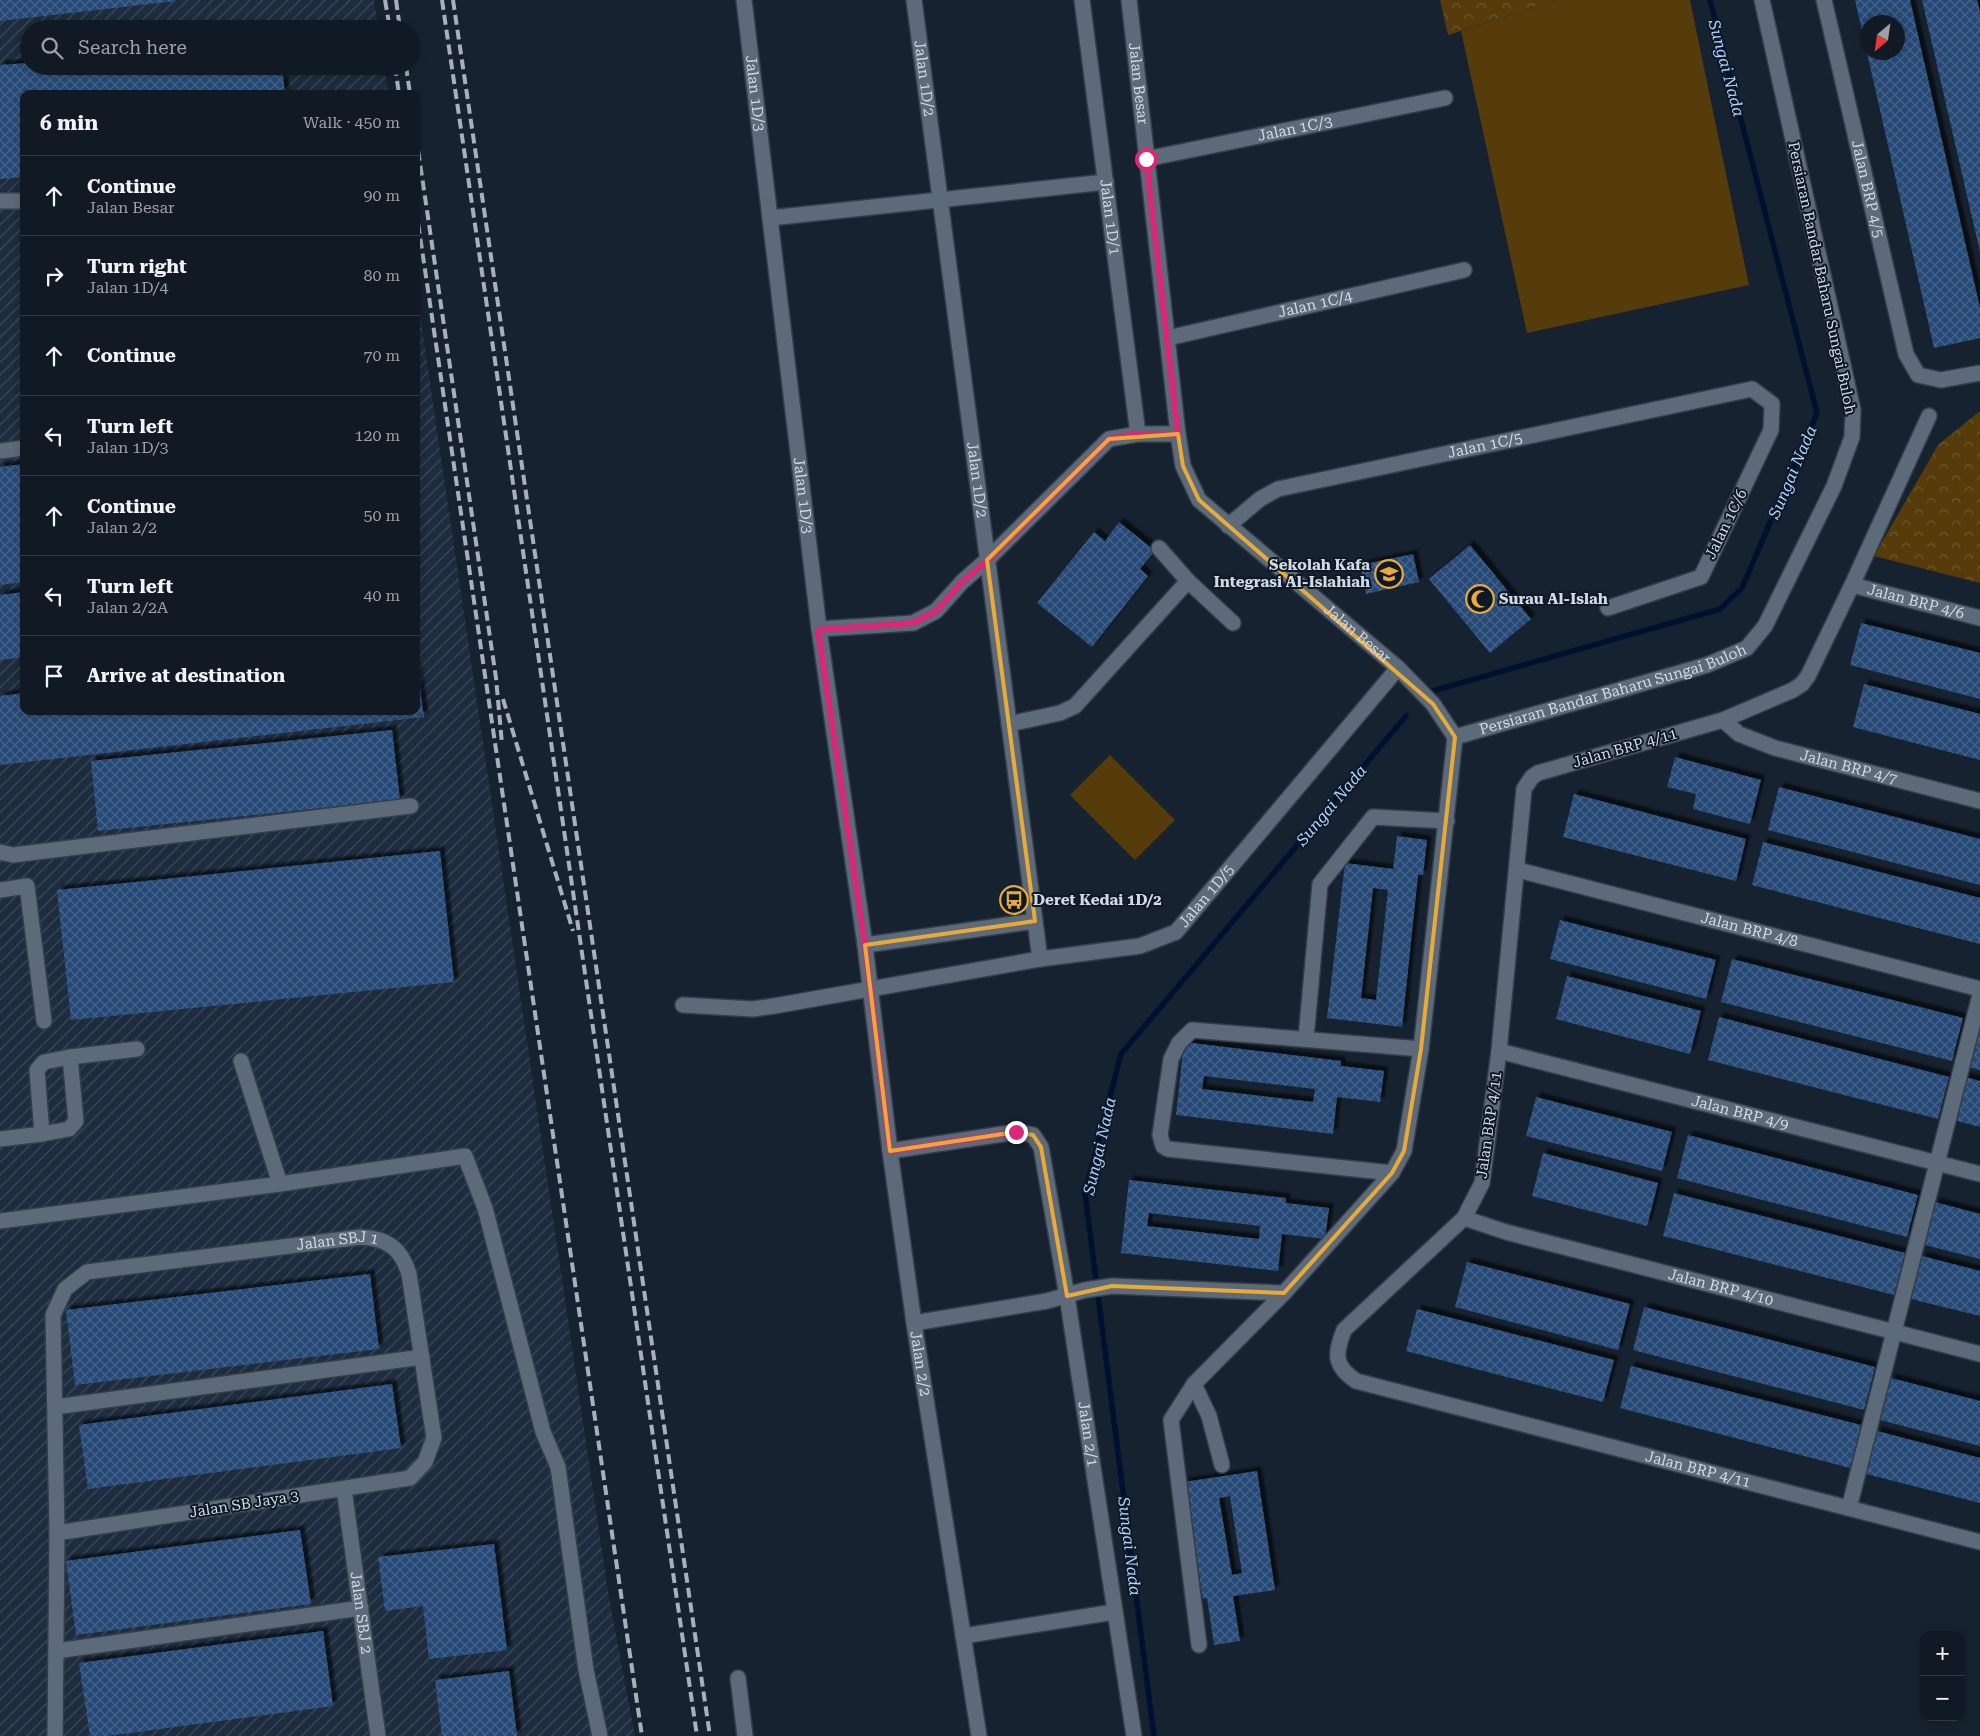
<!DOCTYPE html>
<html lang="en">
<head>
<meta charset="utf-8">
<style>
	body { margin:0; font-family:"Roboto Serif",serif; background:#1a232c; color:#f1f3f6 }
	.controls { position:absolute; right:15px; bottom:15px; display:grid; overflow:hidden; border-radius:10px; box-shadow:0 2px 8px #0003 }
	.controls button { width:45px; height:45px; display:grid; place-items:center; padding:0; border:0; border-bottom:1px solid #303841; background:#111a24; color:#f1f3f6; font:25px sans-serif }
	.compass { position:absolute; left:1860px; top:15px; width:45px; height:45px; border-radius:50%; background:#111a24; box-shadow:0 2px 8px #0003; rotate:209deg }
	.stop { position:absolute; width:15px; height:15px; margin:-11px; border:4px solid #db2777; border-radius:50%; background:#fff }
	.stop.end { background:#db2777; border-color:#fff; box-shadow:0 1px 5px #0008 }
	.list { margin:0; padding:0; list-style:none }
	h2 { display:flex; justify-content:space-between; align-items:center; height:65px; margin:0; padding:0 20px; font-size:21px }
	h2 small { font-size:16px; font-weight:400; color:#9ca1a6 }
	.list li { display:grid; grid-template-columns:32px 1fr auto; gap:15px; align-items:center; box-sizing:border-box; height:80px; padding:0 20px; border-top:1px solid #303841 }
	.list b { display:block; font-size:19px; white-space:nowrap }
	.list p { margin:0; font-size:16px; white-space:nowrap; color:#9ca1a6 }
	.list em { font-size:16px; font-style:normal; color:#9ca1a6 }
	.icon { flex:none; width:28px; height:28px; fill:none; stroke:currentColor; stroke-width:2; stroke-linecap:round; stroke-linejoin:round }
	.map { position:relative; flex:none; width:1980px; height:1736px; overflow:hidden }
	.search { position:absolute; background:#111a24; box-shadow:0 2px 8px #0003; left:20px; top:20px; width:400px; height:55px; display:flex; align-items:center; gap:12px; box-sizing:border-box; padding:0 18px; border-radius:28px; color:#9ca1a6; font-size:19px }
	.panel { position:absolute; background:#111a24; box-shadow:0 2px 8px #0003; left:20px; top:90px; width:400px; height:625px; border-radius:10px }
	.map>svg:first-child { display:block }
	.industrial { fill:url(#industrial-furrows) }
	.park { fill:url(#park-crowns) }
	.pitch { fill:#553c0a }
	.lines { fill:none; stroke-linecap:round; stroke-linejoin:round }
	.stream { stroke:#001130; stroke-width:5.5 }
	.building { fill:url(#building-cross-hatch); fill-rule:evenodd; filter:url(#shadow) }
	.minor-casing { stroke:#353d48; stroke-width:18 }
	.minor { stroke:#5d6a7a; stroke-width:15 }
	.rail { stroke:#a8b1bb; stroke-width:4; stroke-dasharray:10 5; stroke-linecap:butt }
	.route { stroke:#db2777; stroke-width:6 }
	.marked { fill:none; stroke:#e8ab37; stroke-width:4; stroke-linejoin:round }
	.labels { text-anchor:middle; stroke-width:4; stroke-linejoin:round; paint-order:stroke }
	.street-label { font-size:15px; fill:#d2dae3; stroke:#0e1826 }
	.poi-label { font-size:15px; font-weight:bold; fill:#d2dae3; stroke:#0e1826; text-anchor:start }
	.water-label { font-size:16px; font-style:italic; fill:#b2d3fe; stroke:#0e1826 }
</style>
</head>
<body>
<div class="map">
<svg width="1980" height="1736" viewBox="0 0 1980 1736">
	<defs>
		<pattern id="industrial-furrows" width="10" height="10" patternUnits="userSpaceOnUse" patternTransform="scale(1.25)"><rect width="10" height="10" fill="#1d2c3e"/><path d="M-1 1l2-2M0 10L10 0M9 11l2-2" fill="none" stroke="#3d4a5a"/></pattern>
		<pattern id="park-crowns" width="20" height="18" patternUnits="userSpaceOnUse" patternTransform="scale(1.25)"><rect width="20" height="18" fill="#553c0a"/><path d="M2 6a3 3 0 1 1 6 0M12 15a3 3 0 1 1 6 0" fill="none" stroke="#6d582e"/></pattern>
		<pattern id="building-cross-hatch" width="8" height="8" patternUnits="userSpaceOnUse" patternTransform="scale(1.25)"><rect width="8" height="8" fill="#264a77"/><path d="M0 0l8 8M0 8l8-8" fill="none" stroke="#45648a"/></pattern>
		<filter id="shadow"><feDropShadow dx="4.5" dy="-4.5" stdDeviation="1" flood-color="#0009"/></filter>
	</defs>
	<rect width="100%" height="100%" fill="#172230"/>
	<path class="industrial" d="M0,0H374L378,29H29V66H384L388,94H24V711H416V288L608,1592L635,1736H0Z"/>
	<path class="park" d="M1440,0H1556L1448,35Z
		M1980,411V583L1874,556L1938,445Z"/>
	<path class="pitch" d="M1556,0H1690L1749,285L1527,333L1461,31Z
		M1110,755L1175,820L1135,860L1070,795Z"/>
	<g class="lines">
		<path class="stream" d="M1429,692L1720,609L1742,588L1817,413L1710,0
			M1154,1736L1085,1193L1121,1054L1406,716"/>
	</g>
	<path class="building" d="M0,0H175V1L0,21Z
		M1855,0H1910L1980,308V338L1934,348ZM1868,22H1898V52H1868Z
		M1922,0H1977L1980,12V252Z
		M29,63V66H282L285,94H24V177L0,179V65Z
		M24,464V582L0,585V467Z
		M1119,522L1155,551L1140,569L1148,576L1092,647L1037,603L1094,532L1105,541Z
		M1470,545L1531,619L1490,653L1429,579Z
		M1413,554L1419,582L1366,594L1360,565Z
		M24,592V657L0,660V595Z
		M1861,623L1980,653V699L1850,665Z
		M416,663L424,717L0,765V696L24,693V711H416Z
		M1864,684L1980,714V760L1853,727Z
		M392,730L400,800L98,831L91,761Z
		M1675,757L1761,780L1750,824L1693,809L1696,794L1667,787Z
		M1779,787L1980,839V885L1768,830Z
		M1574,794L1746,839L1736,881L1563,837Z
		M1397,836L1427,840L1423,875H1418L1402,1027L1327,1018L1345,863L1393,869ZM1373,888L1388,890L1376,1000L1361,998Z
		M1763,842L1980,898V944L1752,885Z
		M440,851L454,982L71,1020L57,890Z
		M1560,920L1716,960L1706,999L1550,959Z
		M1732,959L1963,1018L1952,1061L1721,1002Z
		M1567,976L1701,1011L1690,1054L1556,1019Z
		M1719,1017L1949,1077L1938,1119L1708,1060Z
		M1980,1023V1070L1968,1067Z
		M1184,1042L1341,1061V1066L1384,1071L1380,1102L1337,1097L1333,1134L1176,1115ZM1204,1076L1315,1089L1313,1102L1202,1089Z
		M1965,1077L1980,1081V1127L1954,1120Z
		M1536,1097L1672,1132L1662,1171L1526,1136Z
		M1688,1135L1918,1195L1907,1237L1677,1178Z
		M1543,1153L1658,1183L1647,1226L1532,1196Z
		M1129,1180L1286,1198V1203L1329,1208L1325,1239L1282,1234L1278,1271L1121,1253ZM1149,1213L1260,1226L1259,1239L1147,1226Z
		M1674,1193L1905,1253L1894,1295L1663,1236Z
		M1935,1202L1980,1214V1259L1925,1245Z
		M1922,1256L1980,1271V1316L1911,1299Z
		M1467,1262L1630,1304L1618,1350L1455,1307Z
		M370,1274L379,1349L75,1385L66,1310Z
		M1644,1307L1875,1367L1864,1410L1633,1350Z
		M1417,1309L1614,1360L1603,1402L1406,1351Z
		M1631,1366L1861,1425L1850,1468L1620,1408Z
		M1891,1378L1980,1401V1446L1880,1420Z
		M392,1384L401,1448L88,1489L79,1425Z
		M1877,1431L1980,1458V1503L1866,1474Z
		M1257,1471L1275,1590L1233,1596L1240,1641L1214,1645L1207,1598L1203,1599L1184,1482ZM1230,1496L1242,1573L1232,1575L1219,1498Z
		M300,1530L311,1604L76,1635L66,1561Z
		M494,1544L507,1650L429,1659L423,1606L385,1611L378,1557Z
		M323,1631L333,1706L107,1736H90L79,1663Z
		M509,1671L517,1736H442L435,1680Z"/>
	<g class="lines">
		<defs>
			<g id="minor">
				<path id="s1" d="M744,0L819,629L865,945L890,1151L914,1323L979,1736"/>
				<path id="s2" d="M914,0L1040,959"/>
				<path id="s3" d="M1082,0L1138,434"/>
				<path id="s4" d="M1129,0L1178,434L1183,466L1199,500L1398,668L1433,704L1455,737"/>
				<path id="s5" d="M1824,0L1906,354L1918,375L1941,380L1980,373"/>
				<path id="s6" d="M1146,159L1445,98"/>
				<path d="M0,201H24"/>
				<path d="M770,218L1106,182"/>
				<path id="s7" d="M1168,338L1464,270"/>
				<path id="s8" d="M1929,416L1852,585L1808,676L1802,684L1793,690L1723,720L1538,773L1532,777L1524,789L1499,1051L1482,1183L1464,1218L1344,1330C1335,1354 1333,1365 1356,1381L1980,1542"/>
				<path d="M0,451L24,448"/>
				<path id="s9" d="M1228,526L1260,499L1278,489L1752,389L1772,404L1771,430L1701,577L1608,608"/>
				<path d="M1159,548L1188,581"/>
				<path id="s10" d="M1852,585L1980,618"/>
				<path d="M819,629L913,623L936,611L962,582L987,560L1109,439L1138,434H1178"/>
				<path id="s11" d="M1723,720L1739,734L1775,748L1980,801"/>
				<path d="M1009,724L1060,713L1075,706L1188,581L1233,623"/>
				<path id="s12" d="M1455,737L1707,665L1747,648L1765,626L1834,486L1852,437L1853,410L1762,0"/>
				<path d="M0,852L13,855L411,806"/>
				<path id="s13" d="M1518,870L1980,989"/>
				<path d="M0,890L27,886L44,1021"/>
				<path d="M865,945L1035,921"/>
				<path id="s14" d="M683,1005L753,1009L774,1006L1040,959L1140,946L1176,932L1398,668"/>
				<path d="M1306,1038L1320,884L1373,817L1447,821"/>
				<path id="s15" d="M1499,1051L1980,1174"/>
				<path d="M70,1057L76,1121L69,1129L42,1134L37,1070L44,1062Z"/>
				<path d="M70,1057L137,1049"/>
				<path d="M0,1139L42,1134"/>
				<path id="s16" d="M890,1151L1016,1132L1033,1135L1041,1147L1067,1296L1134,1736"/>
				<path d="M1392,1173L1168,1149L1163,1146L1160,1135L1171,1059L1179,1043L1192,1030L1421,1049"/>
				<path d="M280,1184L465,1156L485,1208L543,1432L558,1467L586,1670L600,1736"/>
				<path id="s17" d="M1464,1218L1506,1232L1980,1354"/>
				<path d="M0,1221L280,1184L241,1061"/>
				<path d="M914,1323L1047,1301L1085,1290L1112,1286L1284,1293"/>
				<path d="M1194,1384L1209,1416L1222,1465"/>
				<path d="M55,1407L422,1357"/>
				<path id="s18" d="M344,1489L378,1736"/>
				<path d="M1849,1508L1980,995"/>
				<path d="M963,1636L1114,1612"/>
				<path d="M1199,1645L1171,1420L1194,1384L1284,1293L1392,1173L1404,1151L1421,1049L1455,737"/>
				<path d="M56,1651L361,1608"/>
				<path d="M738,1678L745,1736"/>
				<path id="s19" d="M55,1736L57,1533L53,1315L65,1289L87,1272L360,1237C387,1238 401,1248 409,1274L434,1438L425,1462L410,1478L57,1533"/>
			</g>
		</defs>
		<use href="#minor" class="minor-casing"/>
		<use href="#minor" class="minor"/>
		<path class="rail" d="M385,0L390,29
			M396,0L400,29
			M442,0L697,1736
			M453,0L710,1736
			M395,66L399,94
			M406,66L410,94
			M416,136L496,678L502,744
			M416,209L642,1736
			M503,699L573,931"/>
	</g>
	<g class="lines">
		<path class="route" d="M1016,1132L890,1151L865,945L818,630L913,623L936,611L962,582L988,560L1109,439L1138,434H1178L1146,159"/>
	</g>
	<path class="marked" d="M1178,434L1183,466L1199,500L1433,704L1455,737L1421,1049L1404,1151L1392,1173L1284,1293L1112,1286L1067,1296L1041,1147L1033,1135L1016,1132L890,1151L865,945L1035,921L987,560L1109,439Z"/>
	<defs>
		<symbol id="school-ring" viewBox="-11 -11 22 22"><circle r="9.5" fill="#0e1826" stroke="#e8ab37" stroke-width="1.5"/><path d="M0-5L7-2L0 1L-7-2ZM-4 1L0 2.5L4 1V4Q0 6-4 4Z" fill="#e8ab37"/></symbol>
		<symbol id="mosque-ring" viewBox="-11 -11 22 22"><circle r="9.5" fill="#0e1826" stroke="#e8ab37" stroke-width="1.5"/><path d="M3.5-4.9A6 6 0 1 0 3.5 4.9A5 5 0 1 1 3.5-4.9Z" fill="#e8ab37"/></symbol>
		<symbol id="bus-ring" viewBox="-11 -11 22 22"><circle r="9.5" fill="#0e1826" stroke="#e8ab37" stroke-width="1.5"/><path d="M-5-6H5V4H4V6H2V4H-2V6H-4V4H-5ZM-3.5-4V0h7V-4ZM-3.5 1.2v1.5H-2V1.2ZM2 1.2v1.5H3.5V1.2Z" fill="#e8ab37"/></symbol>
	</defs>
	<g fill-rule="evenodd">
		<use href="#school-ring" x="1373" y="558" width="32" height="32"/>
		<use href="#mosque-ring" x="1464" y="583" width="32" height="32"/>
		<use href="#bus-ring" x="998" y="884" width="32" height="32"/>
	</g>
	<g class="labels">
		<g class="street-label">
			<text dy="5" stroke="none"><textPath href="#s2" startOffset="79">Jalan 1D/2</textPath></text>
			<text dy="5" stroke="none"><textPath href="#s4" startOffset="84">Jalan Besar</textPath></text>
			<text dy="5" stroke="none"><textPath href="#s1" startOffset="94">Jalan 1D/3</textPath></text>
			<text dy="5" stroke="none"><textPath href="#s6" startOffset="152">Jalan 1C/3</textPath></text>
			<text dy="5" stroke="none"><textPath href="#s5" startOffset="194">Jalan BRP 4/5</textPath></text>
			<text dy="5" stroke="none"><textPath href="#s3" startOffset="219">Jalan 1D/1</textPath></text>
			<text transform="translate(1822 278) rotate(78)" y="5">Persiaran Bandar Baharu Sungai Buloh</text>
			<text dy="5" stroke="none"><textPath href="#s7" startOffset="151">Jalan 1C/4</textPath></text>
			<text dy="5" stroke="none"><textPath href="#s9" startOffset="274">Jalan 1C/5</textPath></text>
			<text dy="5" stroke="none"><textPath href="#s2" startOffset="484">Jalan 1D/2</textPath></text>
			<text dy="5" stroke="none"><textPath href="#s1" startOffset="499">Jalan 1D/3</textPath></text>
			<text transform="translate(1726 524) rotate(-64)" y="5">Jalan 1C/6</text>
			<text dy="5" stroke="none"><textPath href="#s10" startOffset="66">Jalan BRP 4/6</textPath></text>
			<text dy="5" stroke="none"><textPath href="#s4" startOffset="714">Jalan Besar</textPath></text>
			<text dy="5" stroke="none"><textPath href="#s12" startOffset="165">Persiaran Bandar Baharu Sungai Buloh</textPath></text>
			<text transform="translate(1625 748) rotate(-16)" y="5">Jalan BRP 4/11</text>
			<text dy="5" stroke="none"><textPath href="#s11" startOffset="136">Jalan BRP 4/7</textPath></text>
			<text dy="5" stroke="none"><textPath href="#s14" startOffset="548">Jalan 1D/5</textPath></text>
			<text dy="5" stroke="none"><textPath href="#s13" startOffset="239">Jalan BRP 4/8</textPath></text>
			<text dy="5" stroke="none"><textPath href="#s15" startOffset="249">Jalan BRP 4/9</textPath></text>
			<text transform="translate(1489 1125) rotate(-82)" y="5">Jalan BRP 4/11</text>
			<text dy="5" stroke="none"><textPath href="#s19" startOffset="730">Jalan SBJ 1</textPath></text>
			<text dy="5" stroke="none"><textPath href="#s17" startOffset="266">Jalan BRP 4/10</textPath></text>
			<text dy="5" stroke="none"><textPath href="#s1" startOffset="1375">Jalan 2/2</textPath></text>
			<text dy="5" stroke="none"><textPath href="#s16" startOffset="450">Jalan 2/1</textPath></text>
			<text dy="5" stroke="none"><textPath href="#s8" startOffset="1610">Jalan BRP 4/11</textPath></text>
			<text transform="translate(244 1504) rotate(-9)" y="5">Jalan SB Jaya 3</text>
			<text dy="5" stroke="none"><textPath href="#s18" startOffset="125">Jalan SBJ 2</textPath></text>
		</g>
		<g class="poi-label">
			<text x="1370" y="570" text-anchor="end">Sekolah Kafa<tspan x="1370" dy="17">Integrasi Al-Islahiah</tspan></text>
			<text x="1499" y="604">Surau Al-Islah</text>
			<text x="1033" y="905">Deret Kedai 1D/2</text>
		</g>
		<g class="water-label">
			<text transform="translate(1727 68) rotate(75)" y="6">Sungai Nada</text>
			<text transform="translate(1792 472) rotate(-67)" y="6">Sungai Nada</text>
			<text transform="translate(1331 805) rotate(-50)" y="6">Sungai Nada</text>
			<text transform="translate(1099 1146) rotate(-77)" y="6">Sungai Nada</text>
			<text transform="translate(1130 1546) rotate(83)" y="6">Sungai Nada</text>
		</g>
	</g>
</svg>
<div class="controls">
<button>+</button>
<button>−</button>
</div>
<svg class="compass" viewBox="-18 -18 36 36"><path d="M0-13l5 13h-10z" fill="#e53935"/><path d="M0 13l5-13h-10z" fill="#9ca1a6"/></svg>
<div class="stop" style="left:1146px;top:159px"></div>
<div class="stop end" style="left:1016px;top:1132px"></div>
<div class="search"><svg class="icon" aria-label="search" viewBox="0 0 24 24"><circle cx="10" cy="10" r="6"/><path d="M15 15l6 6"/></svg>Search here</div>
<section class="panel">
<h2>6 min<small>Walk · 450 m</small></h2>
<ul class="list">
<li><svg class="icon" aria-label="ahead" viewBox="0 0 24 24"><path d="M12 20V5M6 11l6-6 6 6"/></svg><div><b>Continue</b><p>Jalan Besar</p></div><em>90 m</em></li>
<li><svg class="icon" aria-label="right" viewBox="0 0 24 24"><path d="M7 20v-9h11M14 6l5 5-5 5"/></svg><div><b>Turn right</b><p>Jalan 1D/4</p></div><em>80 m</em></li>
<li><svg class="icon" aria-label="ahead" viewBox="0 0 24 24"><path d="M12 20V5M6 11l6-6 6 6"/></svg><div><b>Continue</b></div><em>70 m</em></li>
<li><svg class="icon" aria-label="left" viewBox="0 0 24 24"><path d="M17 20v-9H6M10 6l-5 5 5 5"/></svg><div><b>Turn left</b><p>Jalan 1D/3</p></div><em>120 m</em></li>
<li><svg class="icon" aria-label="ahead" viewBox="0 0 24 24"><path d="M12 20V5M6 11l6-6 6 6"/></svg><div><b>Continue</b><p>Jalan 2/2</p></div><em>50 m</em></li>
<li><svg class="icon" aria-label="left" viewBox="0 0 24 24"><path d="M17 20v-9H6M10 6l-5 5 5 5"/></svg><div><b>Turn left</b><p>Jalan 2/2A</p></div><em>40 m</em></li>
<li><svg class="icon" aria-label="arrive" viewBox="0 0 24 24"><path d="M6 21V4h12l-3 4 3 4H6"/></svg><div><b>Arrive at destination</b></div></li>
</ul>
</section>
</div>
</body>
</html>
